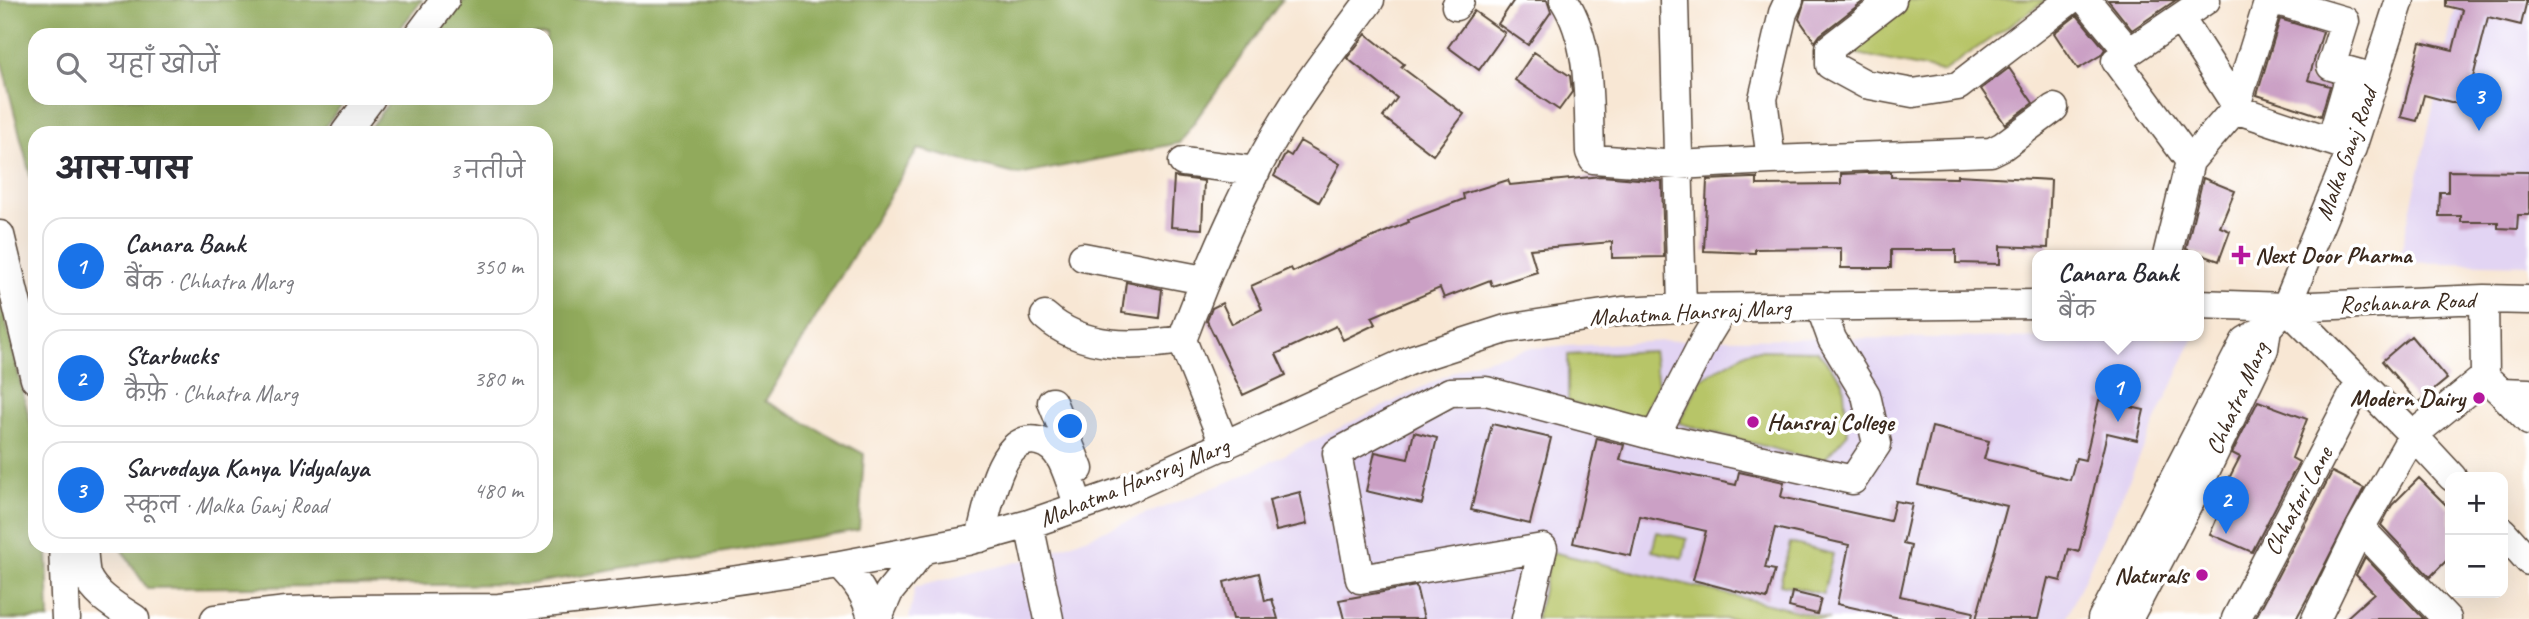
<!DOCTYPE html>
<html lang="hi">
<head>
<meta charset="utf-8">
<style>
	body { margin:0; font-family:Caveat,"Playpen Sans Deva",sans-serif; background:#f7f7f7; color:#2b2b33 }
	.controls { position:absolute; right:21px; bottom:21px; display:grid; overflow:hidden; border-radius:14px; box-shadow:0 7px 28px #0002 }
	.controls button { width:63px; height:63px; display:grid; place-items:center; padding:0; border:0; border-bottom:2px solid #e1e1e2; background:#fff; color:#2b2b33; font:35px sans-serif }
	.you { position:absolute; left:1071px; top:427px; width:24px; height:24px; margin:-18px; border:5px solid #fff; border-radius:50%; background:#1a73e8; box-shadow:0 0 0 10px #1a73e833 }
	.badge { display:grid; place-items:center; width:46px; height:46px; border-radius:50%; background:#1a73e8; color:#fff; font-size:23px; font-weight:700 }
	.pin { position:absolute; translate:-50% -58px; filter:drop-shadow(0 2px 4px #0008) }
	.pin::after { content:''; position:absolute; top:37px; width:24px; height:21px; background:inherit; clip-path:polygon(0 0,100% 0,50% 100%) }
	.popup { position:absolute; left:2032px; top:250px; width:172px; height:91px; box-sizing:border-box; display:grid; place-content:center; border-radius:14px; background:#fff; filter:drop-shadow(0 2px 5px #0005); font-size:23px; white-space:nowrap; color:#7c7c81 }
	.popup b { font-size:26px; color:#2b2b33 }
	.popup::after { content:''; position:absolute; left:50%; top:100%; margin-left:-14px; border:14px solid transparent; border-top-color:#fff }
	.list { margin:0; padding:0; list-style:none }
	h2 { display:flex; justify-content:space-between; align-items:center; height:91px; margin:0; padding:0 28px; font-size:30px }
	h2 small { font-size:23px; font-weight:400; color:#7c7c81 }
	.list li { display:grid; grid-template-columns:46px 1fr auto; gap:21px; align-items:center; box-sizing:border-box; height:98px; margin:0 14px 14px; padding:0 14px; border:2px solid #e1e1e2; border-radius:21px }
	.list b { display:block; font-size:26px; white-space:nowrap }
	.list p { margin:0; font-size:23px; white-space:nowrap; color:#7c7c81 }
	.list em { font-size:23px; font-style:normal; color:#7c7c81 }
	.icon { flex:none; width:38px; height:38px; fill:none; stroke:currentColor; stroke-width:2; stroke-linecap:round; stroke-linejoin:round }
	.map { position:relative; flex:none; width:2529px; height:619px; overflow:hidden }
	.search { position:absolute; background:#fff; box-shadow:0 7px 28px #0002; left:28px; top:28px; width:525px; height:77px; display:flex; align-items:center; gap:18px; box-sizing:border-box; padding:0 24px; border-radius:21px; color:#7c7c81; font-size:26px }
	.panel { position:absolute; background:#fff; box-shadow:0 7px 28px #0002; left:28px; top:126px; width:525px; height:427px; border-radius:21px }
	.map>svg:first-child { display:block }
	.built { fill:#e2d4f3 }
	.green { fill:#b7c567; stroke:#797842; stroke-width:2 }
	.forest { fill:#91aa5c; stroke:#666a3d; stroke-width:2 }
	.building { fill:#cba0c5 }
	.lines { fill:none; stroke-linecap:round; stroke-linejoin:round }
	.minor-casing { stroke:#574639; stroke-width:31 }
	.minor { stroke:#fff; stroke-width:28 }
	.poi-dot { fill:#b5179e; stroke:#fff; stroke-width:2.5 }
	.labels { text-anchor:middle; stroke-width:7; stroke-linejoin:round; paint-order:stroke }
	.street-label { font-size:24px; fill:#3b2a1e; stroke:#fff }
	.poi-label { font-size:24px; font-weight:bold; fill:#3b2a1e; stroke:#fff; text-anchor:start }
</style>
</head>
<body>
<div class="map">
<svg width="2529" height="619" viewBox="0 0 2529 619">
	<rect width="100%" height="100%" fill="#fff"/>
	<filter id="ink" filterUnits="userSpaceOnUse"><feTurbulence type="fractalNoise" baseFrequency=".0143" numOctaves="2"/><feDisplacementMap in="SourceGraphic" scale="14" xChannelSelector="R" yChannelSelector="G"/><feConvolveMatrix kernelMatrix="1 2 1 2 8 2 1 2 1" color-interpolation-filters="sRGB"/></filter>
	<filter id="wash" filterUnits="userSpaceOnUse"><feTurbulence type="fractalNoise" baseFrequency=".00686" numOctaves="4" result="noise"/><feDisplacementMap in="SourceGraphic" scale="28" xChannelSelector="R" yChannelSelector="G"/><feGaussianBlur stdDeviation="1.57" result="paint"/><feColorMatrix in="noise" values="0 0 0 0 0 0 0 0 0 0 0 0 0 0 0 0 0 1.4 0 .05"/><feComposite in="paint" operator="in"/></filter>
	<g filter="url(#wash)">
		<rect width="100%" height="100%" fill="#f8e7d4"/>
		<path class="built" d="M2457,0H2529V265L2399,262Z
			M2194,337L2066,619H909L915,587L1037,557L1233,480L1470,364L1529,348L1705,339Z"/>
		<path class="green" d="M1887,0H2047L1942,72L1821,46Z
			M1751,350L1817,351L1843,381L1848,433L1822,462L1679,423L1701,379Z
			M1653,351L1658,384L1641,420L1568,402V355Z
			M1657,532L1687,539L1683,558L1652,551Z
			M1790,543L1833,554L1823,594L1780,584Z
			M1552,552L1830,619H1536Z"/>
		<path class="forest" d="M0,0H422L395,35H35V98H347L320,133H35V195L0,55Z
			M464,0H1282L1179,143L1019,175L918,149L765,401L864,454L859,530L529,584L147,588L119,546H546V133H366L392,98H546V35H438Z
			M0,298L35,442V546H47L49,619H0Z"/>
		<g id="blocks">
			<path class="building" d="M1514,0H1547L1551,12L1528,45L1498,24Z
				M1805,0H1865L1820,35L1815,42L1799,19Z
				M2108,0H2176L2132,30Z
				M2446,0H2527L2521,25L2488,17L2466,106L2424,95L2417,121L2401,117L2420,42L2453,50L2463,10L2446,6Z
				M1474,11L1505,33L1479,70L1448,47Z
				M2077,15L2105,49L2101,55L2078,69L2054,33Z
				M2280,19L2323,32L2308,80L2330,86L2321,116L2257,95Z
				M1366,34L1404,64L1401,67L1464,114L1433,155L1383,117L1397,98L1347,58Z
				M1534,52L1570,76L1572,92L1559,110L1515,80Z
				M2009,68L2033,103L2005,124L1981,89Z
				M1300,141L1340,164L1319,202L1274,176L1286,153L1291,156Z
				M2448,171L2529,172V215H2518L2517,229L2498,228V222H2461V216H2439L2440,192H2448Z
				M1891,172V177L1957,178V175L2051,180L2048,248L2000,246V264L1956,263V250H1891V268H1841V248L1755,249V253L1704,251L1707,180L1751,178H1757V185L1841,184V174Z
				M1601,176L1662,181L1664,257L1612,258V242L1530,249L1537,272L1492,286L1490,280L1444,298L1440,288L1372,317L1376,324L1343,340L1336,326L1276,354L1286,375L1243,395L1207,321L1212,308L1222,303L1232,324L1262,309L1251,286L1291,268L1293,272L1339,250L1340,251L1409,222L1408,220L1464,199L1463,194L1508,180L1510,185Z
				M1174,177L1204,181L1202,229L1171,227Z
				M2203,178L2235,191L2220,227L2230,231L2219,261L2186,249Z
				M1126,282L1162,289L1159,318L1122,313Z
				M2411,336L2447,379L2418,403L2382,361Z
				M2099,400L2144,410L2137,440L2107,433L2079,552L2069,549L2061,581L2048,578L2038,619H1976L2007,506L1918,485L1932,427L1989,441L1984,459L2070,480L2076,458L2085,460Z
				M2258,401L2307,419L2292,458L2299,462L2252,552L2210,534L2227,494L2222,492L2240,457L2232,453Z
				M1492,424L1551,438L1530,524L1471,510Z
				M1414,432L1437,438L1422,504L1366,491L1375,452L1408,459Z
				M1597,438L1624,445L1620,460L1736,485L1739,472L1784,482L1781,497L1890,521L1895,501L1912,504L1903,544L1911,546L1900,596L1973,612L1972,619H1904L1837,604L1849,545L1775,528L1765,568L1775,570L1767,599L1693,580L1706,531L1640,516L1631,556L1573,543Z
				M2332,472L2364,488L2315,584L2296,619H2255Z
				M2419,478L2450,509V557L2430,577L2381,525L2392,505Z
				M1300,492L1307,524L1276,531L1269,500Z
				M2365,557L2424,619H2345L2374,593L2356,575Z
				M1259,573L1265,601L1272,599L1278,619H1233L1224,582Z
				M1416,586L1424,619H1344L1339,600Z
				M1792,592L1821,599L1817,614L1789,607Z"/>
		</g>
	</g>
	<g filter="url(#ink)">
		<use href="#blocks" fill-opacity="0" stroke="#574639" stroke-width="2"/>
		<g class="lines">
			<defs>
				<path id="minor" d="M1564,0C1592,44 1588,102 1590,152L1593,159L1678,165L1771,160
					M1674,0L1682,308
					M1789,0L1783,13L1763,99L1771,160L1991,152L2003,146L2054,108
					M1892,0L1830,48V65L1865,84L1913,93L1958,86L2070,0
					M2086,0L2129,52
					M2269,0L2235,109L2352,148
					M2274,0L2345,21L2331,66L2374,78
					M1456,6L1460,0
					M2180,18L2236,105
					M419,35L445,0
					M345,133L371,98
					M2331,141L2351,72
					M2190,161L2116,61L2206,0
					M1183,162L1256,171
					M0,235L35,379
					M2167,256L2190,161L2235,109
					M1083,257L1204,280
					M2484,299L2485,377
					M2198,304L2286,307L2484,299L2529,300
					M2286,307L2413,435L2360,528L2316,619
					M1045,316C1083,350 1135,347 1182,340C1212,260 1246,180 1292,108C1315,71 1344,36 1370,0
					M1182,340L1225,446
					M2529,393L2501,392L2529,421
					M1052,402L1079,469
					M1655,436L1705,339L1724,308
					M2452,477L2413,435L2485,377L2501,392
					M1029,524L1049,619
					M2360,528L2447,619
					M2503,532L2529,561
					M980,538C988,510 999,432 1038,441C1048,443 1057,451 1062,461C1069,475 1073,491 1079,506
					M63,546L66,619
					M83,546C84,555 84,565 86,574C93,594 118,608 135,619
					M840,565C857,582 867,596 872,619
					M215,619L287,611L345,609L499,608L683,588L840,565L967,541L1029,524L1121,492L1413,359L1506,329L1623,311L1682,308L2038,304
					M877,619L889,592L923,550
					M1526,619L1543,548L1360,579L1337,453L1450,392L1486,391L1655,436L1853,480L1877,444L1866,395L1832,339L1820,306
					M2102,619L2245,341L2267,328L2286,307L2352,148L2400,0
					M2128,619L2204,474L2264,349L2267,328
					M2236,619L2360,382"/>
			</defs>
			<use href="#minor" class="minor-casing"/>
			<use href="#minor" class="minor"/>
		</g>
	</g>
	<g class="poi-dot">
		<path d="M2237.5 244.5h7v7h7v7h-7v7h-7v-7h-7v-7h7z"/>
		<circle cx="2479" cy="398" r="7"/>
		<circle cx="1753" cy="422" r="7"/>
		<circle cx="2202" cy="575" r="7"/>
	</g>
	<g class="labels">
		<g class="street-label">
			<text transform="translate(2346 154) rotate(-70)" y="8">Malka Ganj Road</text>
			<text transform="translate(2407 302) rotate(-2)" y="8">Roshanara Road</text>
			<text transform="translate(1690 312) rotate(-3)" y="8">Mahatma Hansraj Marg</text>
			<text transform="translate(2237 398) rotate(-66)" y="8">Chhatra Marg</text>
			<text transform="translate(1134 482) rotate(-22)" y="8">Mahatma Hansraj Marg</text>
			<text transform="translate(2298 501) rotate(-62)" y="8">Chhatori Lane</text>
		</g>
		<g class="poi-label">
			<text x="2255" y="263">Next Door Pharma</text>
			<text x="2465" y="406" text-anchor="end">Modern Dairy</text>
			<text x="1767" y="430">Hansraj College</text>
			<text x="2188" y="583" text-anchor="end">Naturals</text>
		</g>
	</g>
</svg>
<div class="controls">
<button>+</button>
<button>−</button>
</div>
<div class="you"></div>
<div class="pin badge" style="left:2118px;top:422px">1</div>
<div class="popup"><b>Canara Bank</b>बैंक</div>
<div class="pin badge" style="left:2226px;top:534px">2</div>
<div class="pin badge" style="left:2479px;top:131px">3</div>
<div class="search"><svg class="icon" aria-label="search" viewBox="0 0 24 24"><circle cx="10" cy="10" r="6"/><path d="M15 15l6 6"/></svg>यहाँ खोजें</div>
<section class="panel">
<h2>आस-पास<small>3 नतीजे</small></h2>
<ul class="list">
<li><span class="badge">1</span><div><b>Canara Bank</b><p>बैंक · Chhatra Marg</p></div><em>350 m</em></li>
<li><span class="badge">2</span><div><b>Starbucks</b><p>कैफ़े · Chhatra Marg</p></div><em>380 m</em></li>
<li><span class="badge">3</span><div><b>Sarvodaya Kanya Vidyalaya</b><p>स्कूल · Malka Ganj Road</p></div><em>480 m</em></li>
</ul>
</section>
</div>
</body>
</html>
